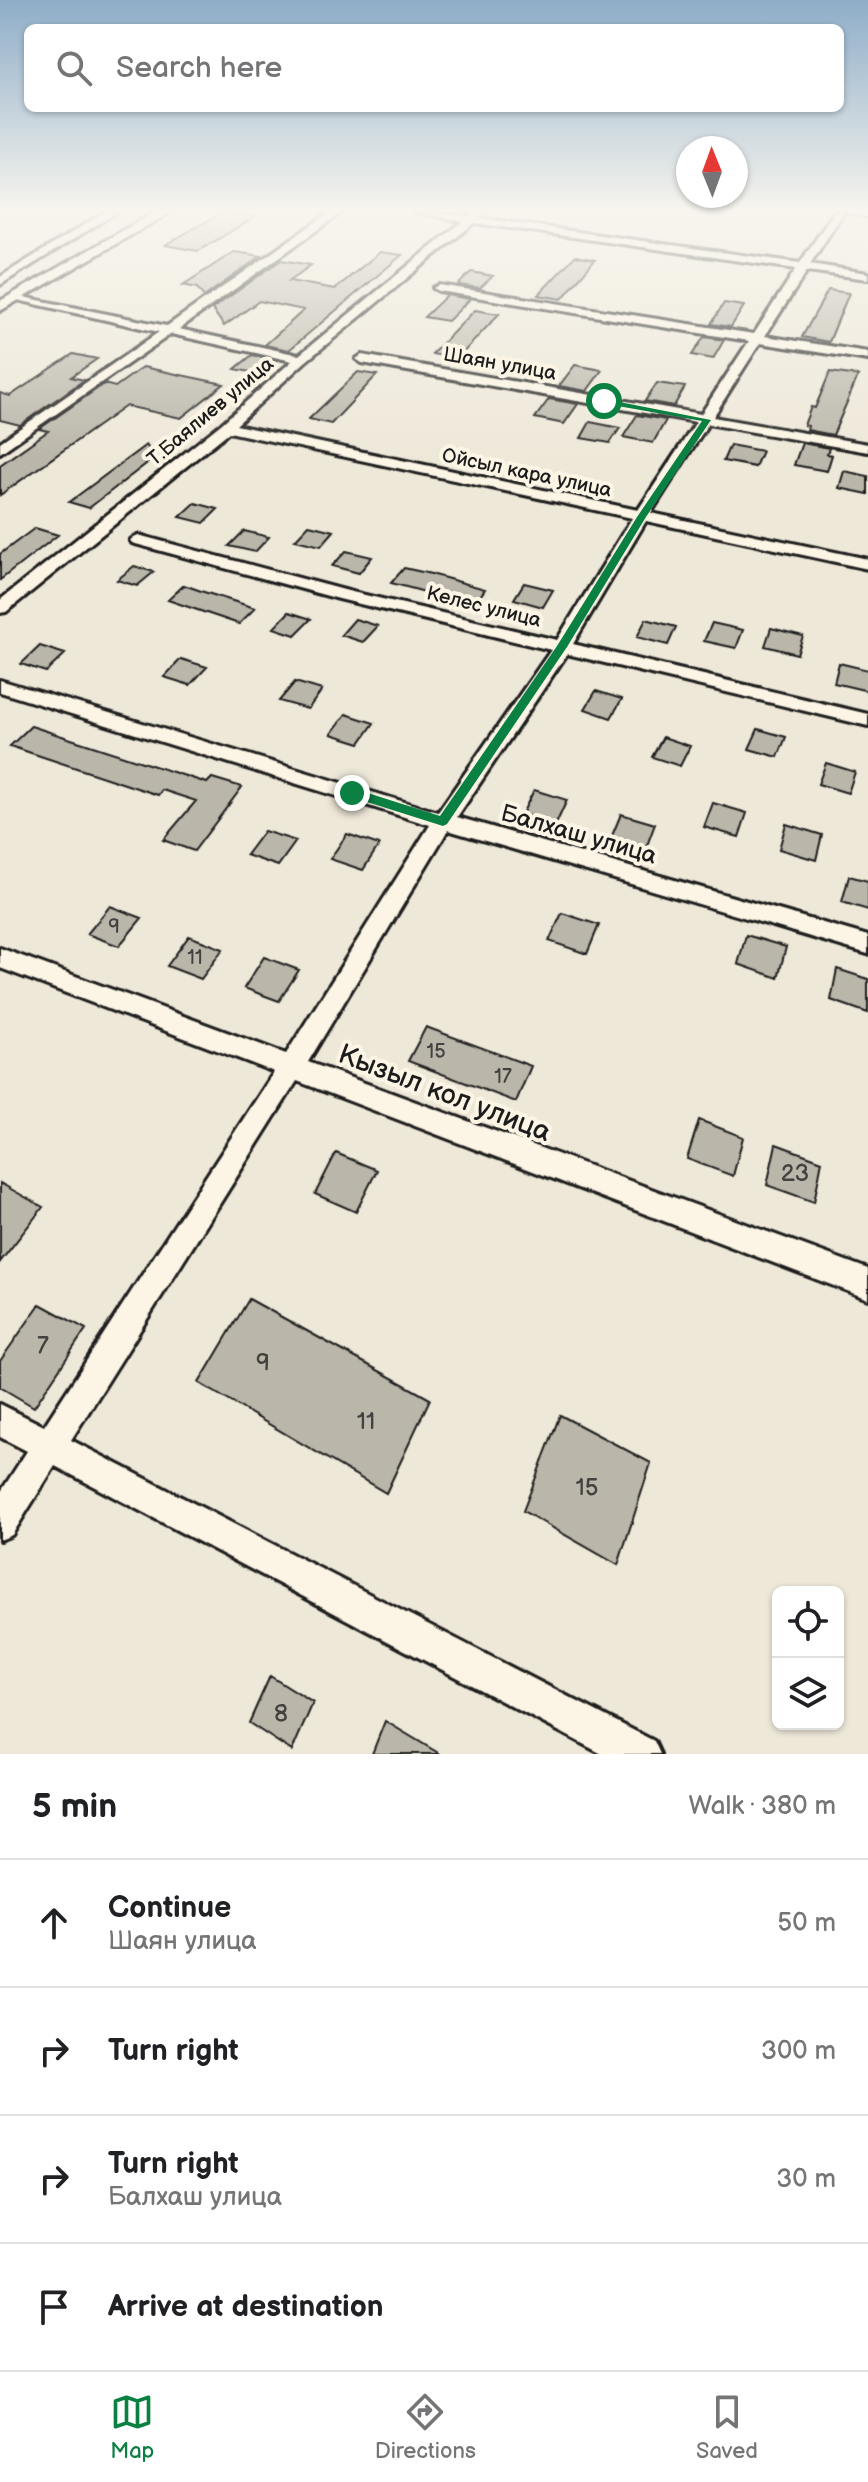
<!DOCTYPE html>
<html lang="en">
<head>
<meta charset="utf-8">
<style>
	body { margin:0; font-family:"Balsamiq Sans",sans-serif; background:#f2f2f2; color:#202124 }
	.controls { position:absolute; right:24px; bottom:24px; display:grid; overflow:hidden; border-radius:12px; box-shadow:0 2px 6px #0004 }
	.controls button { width:72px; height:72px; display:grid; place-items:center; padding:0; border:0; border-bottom:2px solid #e0e0e0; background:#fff; color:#202124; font:40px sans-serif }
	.compass { position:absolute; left:676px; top:136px; width:72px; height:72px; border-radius:50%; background:#fff; box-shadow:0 2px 6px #0004; rotate:359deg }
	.stop { position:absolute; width:24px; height:24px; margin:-18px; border:6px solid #0b8043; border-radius:50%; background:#fff }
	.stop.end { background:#0b8043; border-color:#fff; box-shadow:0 2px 8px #0008 }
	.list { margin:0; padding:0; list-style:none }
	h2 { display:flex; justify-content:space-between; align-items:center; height:104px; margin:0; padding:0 32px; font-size:34px }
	h2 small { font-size:26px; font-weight:400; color:#757577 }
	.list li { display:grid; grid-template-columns:52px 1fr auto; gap:24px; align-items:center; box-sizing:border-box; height:128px; padding:0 32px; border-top:2px solid #e0e0e0 }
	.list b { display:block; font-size:30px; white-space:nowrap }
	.list p { margin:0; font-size:26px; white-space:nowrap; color:#757577 }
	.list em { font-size:26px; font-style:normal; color:#757577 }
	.icon { flex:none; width:44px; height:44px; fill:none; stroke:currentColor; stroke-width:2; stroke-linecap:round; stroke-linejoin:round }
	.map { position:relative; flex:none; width:868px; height:1754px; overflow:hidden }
	.search { position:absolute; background:#fff; box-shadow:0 2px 6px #0004; left:24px; right:24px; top:24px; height:88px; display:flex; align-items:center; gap:20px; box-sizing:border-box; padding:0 28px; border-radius:12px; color:#757577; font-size:30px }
	.sheet { height:616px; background:#fff }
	nav { display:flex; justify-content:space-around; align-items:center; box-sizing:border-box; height:112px; border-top:2px solid #e0e0e0; background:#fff; font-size:22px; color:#757577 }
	nav a { display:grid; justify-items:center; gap:4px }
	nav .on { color:#0b8043 }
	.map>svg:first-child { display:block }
	.building { fill:#bab6aa; stroke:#1c1c1c; stroke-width:2 }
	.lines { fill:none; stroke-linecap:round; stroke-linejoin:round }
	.minor-casing { stroke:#1c1c1c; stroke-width:6 }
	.major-casing { stroke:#1c1c1c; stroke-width:6 }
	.minor { fill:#fcf5e5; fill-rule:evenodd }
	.major { fill:#fcf5e5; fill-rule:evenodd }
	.route { fill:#0b8043 }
	.labels { text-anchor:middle; stroke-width:8; stroke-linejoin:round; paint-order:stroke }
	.far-street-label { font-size:20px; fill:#1c1c1c; stroke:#fcf5e5 }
	.number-label { font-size:20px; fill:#444240 }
	.street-label { font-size:24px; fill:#1c1c1c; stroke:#fcf5e5 }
	.near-number-label { font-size:24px; fill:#444240 }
	.near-street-label { font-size:28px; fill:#1c1c1c; stroke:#fcf5e5 }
</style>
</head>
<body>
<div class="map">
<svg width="868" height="1754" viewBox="0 0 868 1754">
	<rect width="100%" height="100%" fill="#eee8d9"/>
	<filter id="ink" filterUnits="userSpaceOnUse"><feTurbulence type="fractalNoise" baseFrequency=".0125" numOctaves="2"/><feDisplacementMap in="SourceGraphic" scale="16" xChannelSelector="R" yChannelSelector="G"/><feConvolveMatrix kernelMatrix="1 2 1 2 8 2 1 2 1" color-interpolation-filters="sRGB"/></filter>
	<g filter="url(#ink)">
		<path class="building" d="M223,212L257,216L198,251L165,245Z
			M234,252L261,256L204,297L197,288L183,285Z
			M380,252L402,255L289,350L265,345L304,310L259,301L224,326L212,309L281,260L311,265L289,281L335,289Z
			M575,256L595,260L562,299L538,295Z
			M471,272L493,276L480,288L458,285Z
			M828,290L849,293L829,342L802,337Z
			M447,295L470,299L448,321L424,317Z
			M724,303L744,306L731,327L711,324Z
			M475,310L499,314L457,359L432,354Z
			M704,337L724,340L713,359L692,355Z
			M73,354L97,359L71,377L84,380L20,425L0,420V393L10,396Z
			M252,355L276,361L260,374L235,369Z
			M575,365L602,370L587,391L559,386Z
			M143,367L224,384L181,418L126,406L0,495V465L48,431L39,429L104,384L115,387Z
			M358,372L377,375L331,424L309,419Z
			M830,372L858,376L833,435L807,430L808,426L804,425L811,407L815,408Z
			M657,383L685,387L674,406L645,401Z
			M549,399L578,404L564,424L535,418Z
			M637,415L666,420L653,443L623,437Z
			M590,422L620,428L610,443L581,438Z
			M802,443L829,448L827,454L832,455L827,471L794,465Z
			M146,445L155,457L89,508L69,502Z
			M730,445L762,451L755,467L723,461Z
			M844,471L868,476V494L839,488Z
			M195,503L218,509L204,523L180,517Z
			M309,525L334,531L321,546L295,540Z
			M35,528L58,535L0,580V554Z
			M244,531L269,537L255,552L229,546Z
			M346,551L372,557L359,573L332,566Z
			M134,566L154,572L137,586L117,580Z
			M404,568L431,574L485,589L474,605L391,583Z
			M524,583L553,590L543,607L514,599Z
			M184,585L204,592L255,608L239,624L168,600Z
			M289,612L311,619L295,635L274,628Z
			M355,619L378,626L363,642L341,635Z
			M646,619L676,627L668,645L637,637Z
			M712,623L743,630L736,648L704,641Z
			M771,628L803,636L797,654L765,646Z
			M40,646L65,654L46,672L21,664Z
			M181,659L207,667L190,685L164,677Z
			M839,663L868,670V691L834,683Z
			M295,682L322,690L308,709L279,701Z
			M596,691L622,699L611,718L585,709Z
			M346,714L374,723L360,743L331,734Z
			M31,726L207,783L212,778L242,787L194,851L163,840L196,801L162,790L158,795L10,746Z
			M758,729L786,737L778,757L749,749Z
			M663,737L690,746L680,766L652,757Z
			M826,763L855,772L848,793L818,784Z
			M534,790L567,800L556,824L522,814Z
			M713,803L747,813L739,837L704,827Z
			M621,814L655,824L646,848L611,838Z
			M786,824L822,835L816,860L779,849Z
			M264,831L296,841L278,866L246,855Z
			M347,834L379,845L363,870L330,859Z
			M849,876L868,881V910L842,902Z
			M110,906L142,918L119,946L87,934Z
			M562,913L599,925L587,954L549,941Z
			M746,935L786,947L778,978L738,964Z
			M189,936L223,949L201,979L167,966Z
			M264,957L299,970L279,1001L244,988Z
			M837,969L868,979V1013L831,1000Z
			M426,1027L531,1066L516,1102L408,1061Z
			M699,1120L743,1137L733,1176L687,1159Z
			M776,1144L822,1161L814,1202L767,1185Z
			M336,1153L377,1170L356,1212L315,1194Z
			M0,1183L43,1207L0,1262Z
			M249,1299L430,1399L386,1493L199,1383Z
			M40,1304L86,1329L34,1407L0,1387V1361Z
			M560,1415L651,1463L618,1565L523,1511Z
			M270,1676L313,1703L292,1751L249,1723Z
			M385,1721L440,1754H372Z"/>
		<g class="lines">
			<defs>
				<path id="minor" d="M105,212H117L0,285V277Z
					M330,212H342L179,329L299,355L463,221L414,212L470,216L475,212H486L480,218L800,263L834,212H844L810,264L868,273V279L807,271L765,336L868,352V360L760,343L713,417L868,444V452L708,424L651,513L868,559V569L646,521L573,644L868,714V726L567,654L457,817L868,936V954L448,830L308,1062L868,1269V1299L297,1081L71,1440L654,1741L660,1754H602L55,1466L12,1535L0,1540V1493L27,1451L0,1437V1404L44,1426L274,1072L0,968V948L286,1054L430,825L0,692V680L438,812L551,650L339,599L132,543L130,540L138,535L348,591L557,640L632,518L229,432L6,612L0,613V600L221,424L292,361L171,334L0,453V442L159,332L13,299V295L167,326ZM474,223L796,269L754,334L439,285L433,288L439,291L749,341L701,414L362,355L356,359L362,363L696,422L638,510L236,425L305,362Z
					M847,212H868V217Z"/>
				<path id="major" d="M155,212H171L0,311V301Z"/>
			</defs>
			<use href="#minor" class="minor-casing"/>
			<use href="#major" class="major-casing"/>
			<use href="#minor" class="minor"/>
			<use href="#major" class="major"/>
		</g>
	</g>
	<linearGradient id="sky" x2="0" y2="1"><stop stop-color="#8eadc8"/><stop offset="0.46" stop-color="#f7f5ee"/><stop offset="1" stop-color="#f7f5ee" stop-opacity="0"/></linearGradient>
	<rect width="868" height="458" fill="url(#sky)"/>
	<path class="route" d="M604,399L711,420L646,517L567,647L447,824L443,826L348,796L346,793L352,788L440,816L557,646L637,517L702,421L601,403Z"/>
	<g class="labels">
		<g class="far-street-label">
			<text transform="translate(500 363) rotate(10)" y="7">Шаян улица</text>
			<text transform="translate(210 411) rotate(-40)" y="7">Т.Баялиев улица</text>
			<text transform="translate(527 472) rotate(12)" y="7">Ойсыл кара улица</text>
			<text transform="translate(484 606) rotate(14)" y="7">Келес улица</text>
		</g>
		<g class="number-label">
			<text x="114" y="933">9</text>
			<text x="195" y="964">11</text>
			<text x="436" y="1058">15</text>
			<text x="503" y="1083">17</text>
		</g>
		<g class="street-label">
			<text transform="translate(579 834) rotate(16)" y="8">Балхаш улица</text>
		</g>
		<g class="near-number-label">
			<text x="795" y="1181">23</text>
			<text x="43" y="1353">7</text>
			<text x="263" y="1370">9</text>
			<text x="366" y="1429">11</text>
			<text x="587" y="1495">15</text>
			<text x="281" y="1721">8</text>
		</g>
		<g class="near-street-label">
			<text transform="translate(445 1092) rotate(21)" y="10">Кызыл кол улица</text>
		</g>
	</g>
</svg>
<div class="controls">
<button><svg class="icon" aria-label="locate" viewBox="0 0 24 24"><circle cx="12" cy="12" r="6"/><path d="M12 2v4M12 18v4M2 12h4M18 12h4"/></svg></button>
<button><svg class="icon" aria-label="layers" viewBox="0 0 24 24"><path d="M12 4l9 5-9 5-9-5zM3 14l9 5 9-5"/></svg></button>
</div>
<svg class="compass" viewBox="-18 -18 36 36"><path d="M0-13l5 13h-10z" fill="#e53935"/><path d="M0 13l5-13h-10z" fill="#757577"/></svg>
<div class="stop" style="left:604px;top:401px"></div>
<div class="stop end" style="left:352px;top:793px"></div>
<div class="search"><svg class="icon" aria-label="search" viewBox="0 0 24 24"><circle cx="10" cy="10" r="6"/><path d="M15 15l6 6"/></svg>Search here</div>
</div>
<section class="sheet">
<h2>5 min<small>Walk · 380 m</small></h2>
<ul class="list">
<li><svg class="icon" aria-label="ahead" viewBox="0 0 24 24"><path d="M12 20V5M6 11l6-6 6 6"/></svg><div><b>Continue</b><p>Шаян улица</p></div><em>50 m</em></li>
<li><svg class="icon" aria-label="right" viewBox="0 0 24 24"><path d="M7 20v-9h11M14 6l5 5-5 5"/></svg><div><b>Turn right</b></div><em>300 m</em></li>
<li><svg class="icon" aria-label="right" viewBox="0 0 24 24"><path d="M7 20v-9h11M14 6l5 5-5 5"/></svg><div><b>Turn right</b><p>Балхаш улица</p></div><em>30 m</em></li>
<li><svg class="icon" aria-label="arrive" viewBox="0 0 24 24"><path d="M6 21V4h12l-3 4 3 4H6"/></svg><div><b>Arrive at destination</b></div></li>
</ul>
</section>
<nav>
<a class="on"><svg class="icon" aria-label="map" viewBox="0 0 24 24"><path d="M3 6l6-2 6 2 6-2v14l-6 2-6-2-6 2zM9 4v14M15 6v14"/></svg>Map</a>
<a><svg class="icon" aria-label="directions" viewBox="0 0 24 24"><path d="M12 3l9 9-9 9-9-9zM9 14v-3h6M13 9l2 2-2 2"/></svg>Directions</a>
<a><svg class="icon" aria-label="saved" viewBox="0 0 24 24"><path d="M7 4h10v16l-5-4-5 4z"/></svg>Saved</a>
</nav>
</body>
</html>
